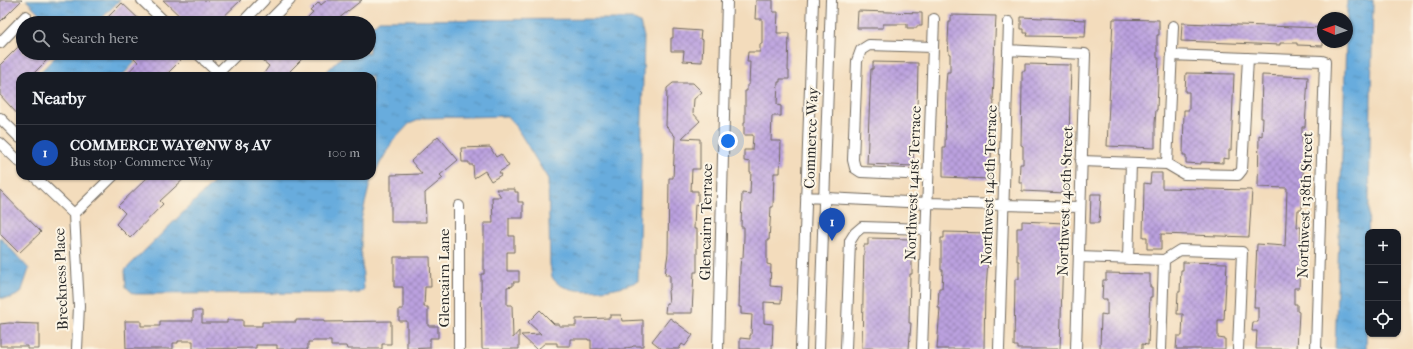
<!DOCTYPE html>
<html lang="en">
<head>
<meta charset="utf-8">
<style>
	body { margin:0; font-family:"IM FELL French Canon",serif; background:#242831; color:#f1f3f6 }
	.controls { position:absolute; right:12px; bottom:12px; display:grid; overflow:hidden; border-radius:8px; box-shadow:0 1px 3px #0004 }
	.controls button { width:36px; height:36px; display:grid; place-items:center; padding:0; border:0; border-bottom:1px solid #363941; background:#171b24; color:#f1f3f6; font:20px sans-serif }
	.compass { position:absolute; left:1317px; top:12px; width:36px; height:36px; border-radius:50%; background:#171b24; box-shadow:0 1px 3px #0004; rotate:272deg }
	.you { position:absolute; left:728px; top:141px; width:14px; height:14px; margin:-10px; border:3px solid #fff; border-radius:50%; background:#1a73e8; box-shadow:0 0 0 6px #1a73e833 }
	.badge { display:grid; place-items:center; width:26px; height:26px; border-radius:50%; background:#1f6fb2; color:#fff; font-size:13px; font-weight:700 }
	.pin { position:absolute; translate:-50% -33px; filter:drop-shadow(0 1px 2px #0008) }
	.pin::after { content:''; position:absolute; top:21px; width:14px; height:12px; background:inherit; clip-path:polygon(0 0,100% 0,50% 100%) }
	.list { margin:0; padding:0; list-style:none }
	h2 { display:flex; justify-content:space-between; align-items:center; height:52px; margin:0; padding:0 16px; font-size:17px }
	h2 small { font-size:13px; font-weight:400; color:#9ea1a6 }
	.list li { display:grid; grid-template-columns:26px 1fr auto; gap:12px; align-items:center; box-sizing:border-box; height:56px; padding:0 16px; border-top:1px solid #363941 }
	.list b { display:block; font-size:15px; white-space:nowrap }
	.list p { margin:0; font-size:13px; white-space:nowrap; color:#9ea1a6 }
	.list em { font-size:13px; font-style:normal; color:#9ea1a6 }
	.icon { flex:none; width:22px; height:22px; fill:none; stroke:currentColor; stroke-width:2; stroke-linecap:round; stroke-linejoin:round }
	.map { position:relative; flex:none; width:1413px; height:349px; overflow:hidden }
	.search { position:absolute; background:#171b24; box-shadow:0 1px 3px #0004; left:16px; top:16px; width:360px; height:44px; display:flex; align-items:center; gap:10px; box-sizing:border-box; padding:0 14px; border-radius:22px; color:#9ea1a6; font-size:15px }
	.panel { position:absolute; background:#171b24; box-shadow:0 1px 3px #0004; left:16px; top:72px; width:360px; height:108px; border-radius:12px }
	.map>svg:first-child { display:block }
	.water { fill:url(#water-ripples); stroke:#4a6c84 }
	.building { fill:url(#building-cross-hatch) }
	.lines { fill:none; stroke-linecap:round; stroke-linejoin:round }
	.minor-casing { stroke:#71695e; stroke-width:12 }
	.minor { stroke:#fff; stroke-width:10 }
	.labels { text-anchor:middle; stroke-width:4; stroke-linejoin:round; paint-order:stroke }
	.street-label { font-size:15px; fill:#2b2b2b; stroke:#fcf5e5 }
</style>
</head>
<body>
<div class="map">
<svg width="1413" height="349" viewBox="0 0 1413 349">
	<defs>
		<pattern id="water-ripples" width="26" height="14" patternUnits="userSpaceOnUse"><rect width="26" height="14" fill="#68acdd"/><path d="M2 4q2-2 4 0t4 0M15 11q2-2 4 0t4 0" fill="none" stroke="#568cb3"/></pattern>
		<pattern id="building-cross-hatch" width="8" height="8" patternUnits="userSpaceOnUse"><rect width="8" height="8" fill="#bba1df"/><path d="M0 0l8 8M0 8l8-8" fill="none" stroke="#9883b5"/></pattern>
	</defs>
	<rect width="100%" height="100%" fill="#fcf5e5"/>
	<filter id="ink" filterUnits="userSpaceOnUse"><feTurbulence type="fractalNoise" baseFrequency=".025" numOctaves="2"/><feDisplacementMap in="SourceGraphic" scale="8" xChannelSelector="R" yChannelSelector="G"/><feConvolveMatrix kernelMatrix="1 2 1 2 8 2 1 2 1" color-interpolation-filters="sRGB"/></filter>
	<filter id="wash" filterUnits="userSpaceOnUse"><feTurbulence type="fractalNoise" baseFrequency=".012" numOctaves="4" result="noise"/><feDisplacementMap in="SourceGraphic" scale="16" xChannelSelector="R" yChannelSelector="G"/><feGaussianBlur stdDeviation="0.9" result="paint"/><feColorMatrix in="noise" values="0 0 0 0 0 0 0 0 0 0 0 0 0 0 0 0 0 1.4 0 .05"/><feComposite in="paint" operator="in"/></filter>
	<g filter="url(#wash)">
		<rect width="100%" height="100%" fill="#f3dcbc"/>
		<path class="water" d="M26,0H120L97,23H49Z
			M1347,0H1373L1366,349H1335L1346,42H1347Z
			M632,19L640,23L644,37L638,281C620,290 564,299 552,277C551,274 551,268 550,265L548,179L515,125L507,116L424,118L409,124L393,141L371,179L361,220V252L364,289L360,293L134,294L126,287L125,270L220,176H372V76H322L345,53H369V29L379,20Z
			M59,53H126L135,62L122,76H36Z
			M0,237L29,269L21,293L11,298H0Z"/>
		<g id="blocks">
			<path class="building" d="M0,0H22L0,22Z
				M163,0H241L217,23H187Z
				M327,0H362L333,23H303L313,13L310,11L319,2L321,5Z
				M756,0H773V12H778L777,33H789L788,71H789V79H780V82H778L777,105L781,106V116H772L771,141H781L780,173H774L773,207H771L769,240H767V264L771,265L770,286L782,287L781,303L764,302V323L773,324L772,349H740V338L750,339V335H751L752,315L741,314V307H739L740,267L741,258H743L744,237V227H741L742,193L750,194L751,172H750V162L744,161V150H752L753,135H744V122H745V91H747V85H749L750,62H747L748,52H760V44H762V19H755Z
				M122,3L143,23H102Z
				M858,11L922,13V26H917V28H907V24H883V28H857Z
				M951,15L996,16L993,79H994L993,100H994L990,179L943,177V148H945L946,84L947,72H950V54H949L948,41L949,22H951Z
				M1021,17L1086,20L1085,37L1027,36L1028,33H1024V29H1021Z
				M1113,19L1159,20V35H1157V58H1159L1157,110H1156L1155,123V148L1107,146Z
				M1182,23L1323,28V46L1297,45V43H1280V45L1181,41Z
				M673,29L701,31L700,39L703,40L702,62L683,61L684,51H671V38H673Z
				M23,42V53H54L31,76H20V117L0,95V65Z
				M129,53H173L181,60L165,76H125L138,62Z
				M268,53H308L290,71L295,76H262L269,66L262,60Z
				M873,62L918,63L917,111L915,136H914L913,166L867,164L871,69H873Z
				M1025,64L1071,65L1069,138L1067,163H1066V193L1022,191V183H1019L1020,164H1023V146L1021,145L1022,83V71H1025Z
				M1186,73L1234,74L1231,150H1229V159L1223,158V163L1201,162V164L1186,163V155H1183L1184,110H1189V92H1185Z
				M1262,75L1308,77L1305,127H1302V144H1304L1302,210H1298L1297,227H1301L1299,288H1294V304H1297V311L1299,312L1297,349H1256L1257,331H1252L1253,322H1258V307H1254L1257,244L1285,246L1286,219L1287,188L1258,187L1259,135L1262,136L1263,118H1261Z
				M673,83H693L702,92L694,99L693,113L700,121L682,138L700,139V169H692L691,191H698V205L695,204L694,229H697V272H694L692,313H665L666,303H669L668,291L670,288V275H665L668,253L669,178H673L675,136L666,126L667,88Z
				M438,136L458,160L440,175L443,178L425,193L426,222H391V175L422,174L411,161Z
				M490,147L496,157L501,154L509,166L499,172L501,175L491,181L485,171L474,178L473,165H469V162H462L461,148Z
				M1151,173H1162V188L1252,190L1249,237L1161,234V249H1147V237H1143L1144,183L1150,184Z
				M149,176H187L160,201L163,204L130,238L116,224L125,213L118,206Z
				M496,189H515V192H518V202H523V218H509V236H514V252H507V271H519V282H513V286L507,287V305H512L513,338L519,331V349H482L481,274H484V223H493L492,197H501Z
				M0,190L41,232L19,253L0,234Z
				M1091,194H1101L1099,223H1090Z
				M1022,221L1064,223L1060,349H1018V346H1014L1015,279H1019V261H1017V228H1022Z
				M944,232L989,233V260H988L986,290H985L984,349H937L940,308H938L939,288H942L943,270H941V238H944Z
				M868,238L911,239L912,263V274H910L909,323H911L909,349L862,348L864,245H868Z
				M394,257H430L431,287H425L424,307H428V326H438V338H430V348L407,349V321H399V309H403V287H394Z
				M1183,262L1227,263L1224,320H1218V338L1225,339V349H1176L1177,336H1182L1183,314H1177L1178,292H1180L1181,270H1183Z
				M1106,273L1150,274V287H1152V297H1150L1148,345L1142,344V349H1100L1101,314L1107,315V299H1102L1103,280H1106Z
				M540,310L554,324H559V326H576V319L610,318V315H621L622,321L643,320V346H633L632,347L626,348V349H591V340H588V339H570V346H557V343H545L538,349H536L521,335L541,334L528,322Z
				M193,311H202V323H227V320H243V326H262V322H296V320H324V322L391,321V344H382V349H347L346,346H331V341H312V342H308V349H277V345H256V348L193,349V341H178V343H173V349H126L125,321H141V326H160V321H193Z
				M670,318L693,335L685,346L682,344L679,349H662L652,341Z
				M9,323L39,324V349H27V346H0V324Z"/>
		</g>
	</g>
	<g filter="url(#ink)">
		<use href="#blocks" fill-opacity="0" stroke="#71695e" stroke-width="1"/>
		<g class="lines">
			<defs>
				<path id="minor" d="M142,0L166,23
					M242,23L264,0
					M267,23L290,0
					M0,43L26,16
					M1008,50L1085,54L1076,349
					M197,53L218,73
					M1171,55L1322,61L1325,62L1316,349
					M205,61L213,53
					M215,76L238,53
					M0,118L20,138
					M0,143L20,162
					M1081,161L1167,164L1184,174L1238,175L1242,170L1248,58
					M1167,164L1173,26
					M928,175L861,172L855,168L853,160L857,61L861,50L869,45L933,47
					M34,176L74,214L79,306L77,349
					M806,197L927,203L1080,207
					M459,206V349
					M74,214L113,176
					M1079,257L1164,260L1180,250L1242,252L1238,349
					M1128,259L1131,163
					M718,349L727,0
					M801,349L813,0
					M819,349L831,0
					M846,349L850,241L855,233L862,227L926,229
					M922,349L934,19
					M999,349L1009,22
					M1161,349L1164,260"/>
			</defs>
			<use href="#minor" class="minor-casing"/>
			<use href="#minor" class="minor"/>
		</g>
	</g>
	<g class="labels">
		<g class="street-label">
			<text transform="translate(811 138) rotate(-88)" y="5">Commerce Way</text>
			<text transform="translate(913 183) rotate(-88)" y="5">Northwest 141st Terrace</text>
			<text transform="translate(989 185) rotate(-88)" y="5">Northwest 140th Terrace</text>
			<text transform="translate(1065 201) rotate(-88)" y="5">Northwest 140th Street</text>
			<text transform="translate(1305 205) rotate(-88)" y="5">Northwest 138th Street</text>
			<text transform="translate(706 222) rotate(-89)" y="5">Glencairn Terrace</text>
			<text transform="translate(444 278) rotate(-90)" y="5">Glencairn Lane</text>
			<text transform="translate(61 279) rotate(-92)" y="5">Breckness Place</text>
		</g>
	</g>
</svg>
<div class="controls">
<button>+</button>
<button>−</button>
<button><svg class="icon" aria-label="locate" viewBox="0 0 24 24"><circle cx="12" cy="12" r="6"/><path d="M12 2v4M12 18v4M2 12h4M18 12h4"/></svg></button>
</div>
<svg class="compass" viewBox="-18 -18 36 36"><path d="M0-13l5 13h-10z" fill="#e53935"/><path d="M0 13l5-13h-10z" fill="#9ea1a6"/></svg>
<div class="you"></div>
<div class="pin badge" style="left:832px;top:241px;background:#1a4fb4">1</div>
<div class="search"><svg class="icon" aria-label="search" viewBox="0 0 24 24"><circle cx="10" cy="10" r="6"/><path d="M15 15l6 6"/></svg>Search here</div>
<section class="panel">
<h2>Nearby<small></small></h2>
<ul class="list">
<li><span class="badge" style="background:#1a4fb4">1</span><div><b>COMMERCE WAY@NW 85 AV</b><p>Bus stop · Commerce Way</p></div><em>100 m</em></li>
</ul>
</section>
</div>
</body>
</html>
